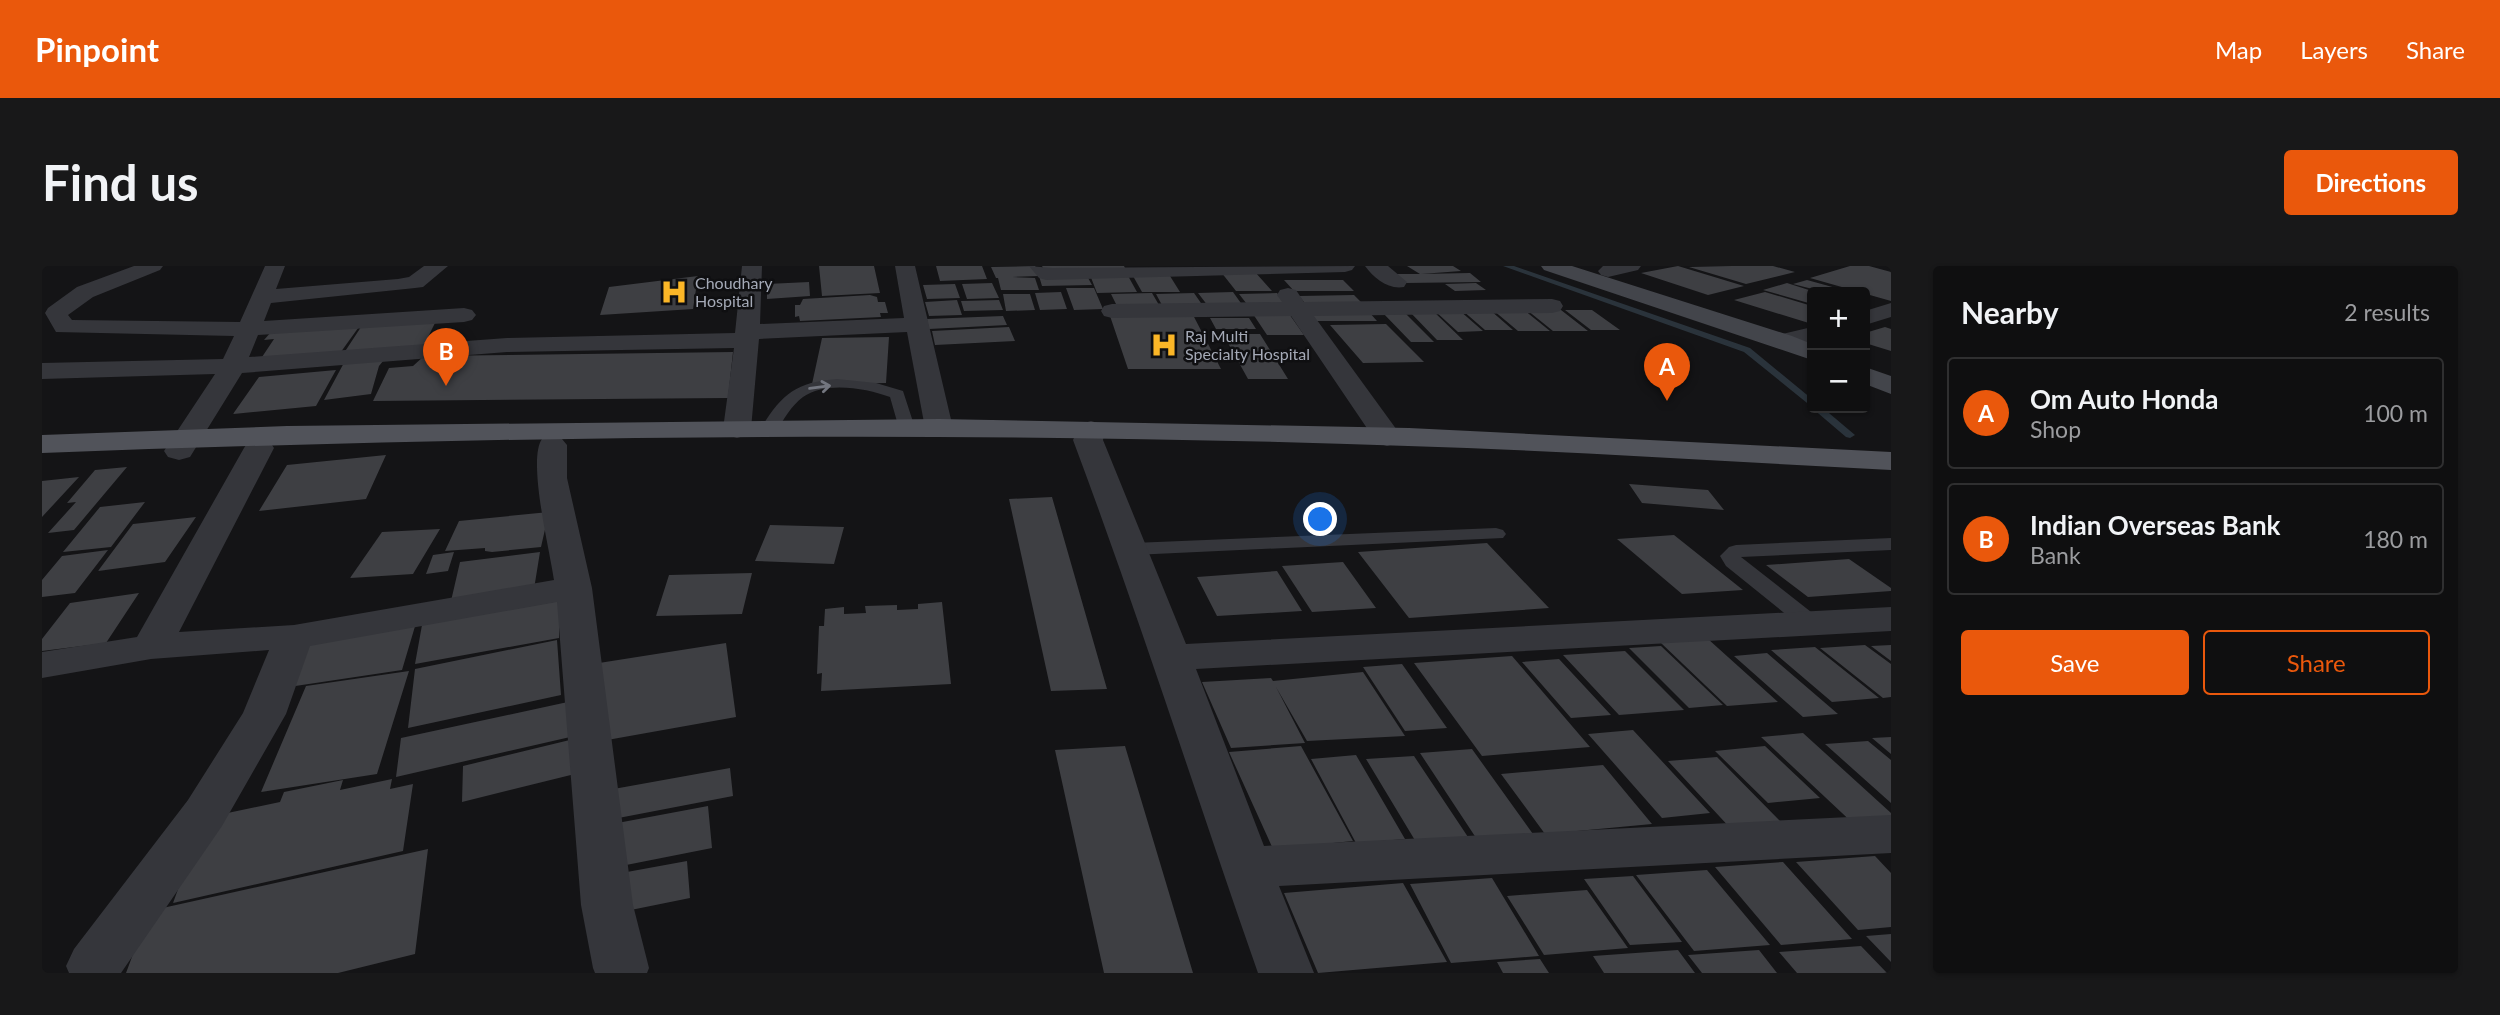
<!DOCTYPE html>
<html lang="en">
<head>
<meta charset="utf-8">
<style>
	body { margin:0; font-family:Lato,sans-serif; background:#181819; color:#f1f3f6 }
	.controls { position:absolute; right:21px; top:21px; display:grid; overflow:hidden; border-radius:7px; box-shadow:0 2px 5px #0004 }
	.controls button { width:63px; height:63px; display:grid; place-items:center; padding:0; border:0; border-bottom:2px solid #2f2f30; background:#0f0f10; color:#f1f3f6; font:35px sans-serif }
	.you { position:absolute; left:1279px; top:254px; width:24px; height:24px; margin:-18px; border:5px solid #fff; border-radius:50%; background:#1a73e8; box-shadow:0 0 0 10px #1a73e833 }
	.badge { display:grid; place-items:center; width:46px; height:46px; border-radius:50%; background:#ea580c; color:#fff; font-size:23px; font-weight:700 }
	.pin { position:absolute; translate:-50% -58px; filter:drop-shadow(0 2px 4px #0008) }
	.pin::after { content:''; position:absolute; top:37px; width:24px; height:21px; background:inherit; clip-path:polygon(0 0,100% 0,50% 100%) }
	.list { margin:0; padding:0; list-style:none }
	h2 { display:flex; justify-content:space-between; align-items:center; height:91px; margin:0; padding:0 28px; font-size:30px }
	h2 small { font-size:23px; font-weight:400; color:#9b9c9f }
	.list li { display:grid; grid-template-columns:46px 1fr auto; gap:21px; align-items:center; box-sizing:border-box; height:112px; margin:0 14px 14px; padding:0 14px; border:2px solid #2f2f30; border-radius:7px }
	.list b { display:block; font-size:26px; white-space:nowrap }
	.list p { margin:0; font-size:23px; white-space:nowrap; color:#9b9c9f }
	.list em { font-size:23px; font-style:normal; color:#9b9c9f }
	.actions { display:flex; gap:14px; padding:21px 28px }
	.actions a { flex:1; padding:16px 0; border:2px solid #ea580c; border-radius:7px; text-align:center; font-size:24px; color:#ea580c }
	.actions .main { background:#ea580c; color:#fff }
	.map { position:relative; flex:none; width:1849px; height:707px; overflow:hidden; border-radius:7px }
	header { display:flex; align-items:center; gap:42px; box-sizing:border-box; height:98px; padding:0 35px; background:#ea580c; color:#fff }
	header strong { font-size:33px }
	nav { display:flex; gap:38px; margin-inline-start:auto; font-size:24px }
	.intro { display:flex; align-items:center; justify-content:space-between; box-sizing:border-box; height:168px; padding:0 42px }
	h1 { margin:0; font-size:49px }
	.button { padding:18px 32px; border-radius:7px; background:#ea580c; color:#fff; font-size:24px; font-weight:700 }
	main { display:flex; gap:42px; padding:0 42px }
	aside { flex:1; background:#0f0f10; border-radius:7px; box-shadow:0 2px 5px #0004 }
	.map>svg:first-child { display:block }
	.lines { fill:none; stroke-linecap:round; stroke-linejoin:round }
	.stream { fill:#2a333b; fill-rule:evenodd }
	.building { fill:#3e3f43 }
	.service { fill:#35363b; fill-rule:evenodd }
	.minor { fill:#35363b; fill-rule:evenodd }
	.secondary { fill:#43454b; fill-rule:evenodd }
	.primary { fill:#51535a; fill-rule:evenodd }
	.oneway { stroke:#73767f }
	.labels { text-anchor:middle; stroke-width:5; stroke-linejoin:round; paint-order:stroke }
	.far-poi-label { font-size:16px; fill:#a5aab7; stroke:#0f0f11; text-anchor:start }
</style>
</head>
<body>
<header>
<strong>Pinpoint</strong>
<nav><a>Map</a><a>Layers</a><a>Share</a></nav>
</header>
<div class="intro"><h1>Find us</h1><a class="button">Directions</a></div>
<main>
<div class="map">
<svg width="1849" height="707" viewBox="0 0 1849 707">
	<rect width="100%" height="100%" fill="#141416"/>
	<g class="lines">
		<path class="stream" d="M1461,0H1472L1708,82L1770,133V141L1702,86Z
			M1770,142H1781L1813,169L1808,172L1804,171Z"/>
	</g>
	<path class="building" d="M777,0H832L838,27L780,30Z
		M894,0H940L945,13L898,15Z
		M993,0L999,10H1045L1050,19L1000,20L997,10L970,11L993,12L997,24H959L956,12H954L949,1Z
		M1000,0H1082L1084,4L1004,7Z
		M1365,0H1411L1419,5L1379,8L1428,7L1439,16L1363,17L1353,8H1378Z
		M1636,0L1702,20L1666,29L1599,7Z
		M1690,0H1731L1753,6L1704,18L1647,1Z
		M1808,0H1827L1849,6V35L1768,12Z
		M1179,6H1213L1230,25H1194Z
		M1085,8L1095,26L1055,27L1048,9Z
		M656,10L651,43L558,49L567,21Z
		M1091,10H1128L1138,26H1100Z
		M1242,14H1301L1312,25H1252Z
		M1765,14L1805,25V26H1782L1751,18Z
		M767,16L768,30L725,33V18Z
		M950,17L957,32L925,33L920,18Z
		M1434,17L1444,24L1413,25L1403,18Z
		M1745,17L1770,25V38L1721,24Z
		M913,18L918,32L885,33L881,19Z
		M1024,22H1052L1061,43L1032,44Z
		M1019,26L1025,43L998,44L993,27Z
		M1191,26L1201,40H1166L1156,27Z
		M1723,26L1770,40V58L1692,34Z
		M1110,27L1117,39L1075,40L1069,28Z
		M1152,27L1161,40L1121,41L1114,28Z
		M1235,27L1247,41L1208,42L1197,28Z
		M961,28H988L993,44L964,45Z
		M828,29L835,31L836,36H843L846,47H838L839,51L758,55L757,50L753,51V39H758L761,33Z
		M1312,29L1325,42L1268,43L1257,30Z
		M915,34L920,49L887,50L883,36Z
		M957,34L961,44L922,45L919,35Z
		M1366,44H1390L1421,74H1395Z
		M1417,44L1441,65L1416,66L1393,45Z
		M1420,44H1448L1471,64H1443Z
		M1451,44H1482L1508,65H1476Z
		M1485,44H1519L1546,65H1511Z
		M1523,44H1550L1578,64H1549Z
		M1209,45H1245L1262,69H1225Z
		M1339,45H1361L1392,76H1369Z
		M1264,46H1327L1335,55H1271Z
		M1067,47H1150L1179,103H1086Z
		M961,50L965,59L887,63L885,53Z
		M1168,52H1207L1214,63H1174Z
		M394,55L380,83L300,90L319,61Z
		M319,58L296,90L220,91L232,73L222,74L229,66Z
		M1344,58L1382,96L1321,97L1288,59Z
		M967,61L973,75L893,79L890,65Z
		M1843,61L1849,63V85L1823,77V67Z
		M1181,68H1218L1246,113H1206Z
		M847,71L844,117L770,118L780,72Z
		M691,86L686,132L331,135L347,102L371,100L382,90Z
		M346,89L337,100L329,128L282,134L304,93Z
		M294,104L274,140L191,148L217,111Z
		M344,189L324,233L217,245L245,199Z
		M85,201L32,264L6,267L34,236L25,237L53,204Z
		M37,211L0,251V215Z
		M1587,218L1666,224L1682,244L1600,237Z
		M1010,231L1065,423L1009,425L967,233Z
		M103,236L69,281L21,286L58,241Z
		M507,246L499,281L450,286L443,285V282L403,285L417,255Z
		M154,251L123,296L56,305L91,258Z
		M728,259L802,261L792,298L713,295Z
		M398,263L371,308L308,312L340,266Z
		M1632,269L1701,324L1640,328L1575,273Z
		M1445,277L1507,342L1367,352L1316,286Z
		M66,284L33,327L0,331V314L20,290Z
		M412,286L406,305L384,308L391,289Z
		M498,286L492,323L409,335L418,296Z
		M1807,293L1849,322V325L1766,331L1724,299Z
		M1301,296L1334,342L1270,346L1240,300Z
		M1235,305L1260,345L1175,350L1155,311Z
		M710,307L700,348L614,350L627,309Z
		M97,327L64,377L0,385V373L28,337Z
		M517,335V372L373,398L380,359Z
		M900,336L909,418L779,425L780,407L775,408L777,360H782L783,343L802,341V348L824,347L823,340L855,339V344L876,343V338Z
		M374,357L360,404L240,422L261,373Z
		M1666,373L1736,436L1685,440L1619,377Z
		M515,374L519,429L366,462L373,403Z
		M684,377L694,451L554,476L557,397Z
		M1823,379L1849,398V431L1841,432L1778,382Z
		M1849,379V395L1829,380Z
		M1619,380L1681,439L1647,442L1587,382Z
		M1773,381L1837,432L1790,436L1729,384Z
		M1583,385L1642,444L1577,449L1521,389Z
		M1725,387L1796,448L1761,451L1692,390Z
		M1470,390L1548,481L1440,490L1372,397Z
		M1517,393L1569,449L1529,452L1480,396Z
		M1360,398L1405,462L1363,465L1321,401Z
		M367,405L335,508L219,526L264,420Z
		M1321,406L1363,470L1265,475L1234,421L1263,477L1189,482L1160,416L1229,412L1231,415Z
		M535,434L537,469L354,511L359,472Z
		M1591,464L1668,547L1620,552L1546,468Z
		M1761,467L1849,547V559L1816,562L1719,471Z
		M1849,471V488L1830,472Z
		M536,472L541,506L420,536L421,500Z
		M1826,475L1849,494V537L1783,478Z
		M1083,480L1151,707H1062L1013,484Z
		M1259,480L1311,575L1231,583L1187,486Z
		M1723,480L1778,532L1726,537L1673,485Z
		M1430,483L1501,582L1444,587L1378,487Z
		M1314,489L1363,573L1314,577L1269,493Z
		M1372,490L1426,571L1374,576L1324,493Z
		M1675,491L1744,561L1691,565L1626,495Z
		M1561,499L1610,558L1503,568L1459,508Z
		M688,502L691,530L566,554V524Z
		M350,513L348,523L371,518L361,585L131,637L162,552L238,536L242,526L301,514L298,524Z
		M666,540L670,582L569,602L570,558Z
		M386,583L373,688L296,707H84L107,645Z
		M1833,590L1849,607V661L1816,664L1754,596Z
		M645,595L648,632L574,647V608Z
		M1741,596L1810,673L1739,679L1673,601Z
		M1665,604L1728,679L1652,685L1594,609Z
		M1591,610L1640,676L1588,679L1542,613Z
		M1450,612L1497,690L1409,697L1368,618Z
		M1361,617L1405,696L1276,707L1242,627Z
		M1545,624L1586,682L1502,689L1465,630Z
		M1849,668V696L1824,670Z
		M1819,680L1845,707H1755L1737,686Z
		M1636,684L1653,707H1562L1551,690Z
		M1717,684L1735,707H1660L1646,689Z
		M1498,693L1507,707H1461L1455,696Z"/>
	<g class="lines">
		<path class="service" d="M795,113L834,117L861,125L873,162L864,167L858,166L848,131C824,122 783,115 761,131C749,140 742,153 734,166L728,167L719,162C740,128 754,116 795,113Z
			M1454,262L1461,264L1464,268L1461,272L1091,289L1084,287L1081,283L1084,279L1091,277Z
			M1849,272V284L1699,291L1778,353L1781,358L1778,363H1762L1684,300L1678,290L1687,281L1694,279Z"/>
		<path class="minor" d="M92,0H121L118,4L51,31L26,49L30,54L198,56L223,0H243L234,23L356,13L367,11L382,0H406L381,21L373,22L229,37L222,55L422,42L430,44L434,49L430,54L422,56L216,69L207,91L465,72L693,67L700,0H720L718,58L862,52L853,0H873L911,162L907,168L897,171L887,168L883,162L865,66L717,73L709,163L705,169L695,172L685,169L681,163L692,82L465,86L200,107L148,191L137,194L126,191L122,185L173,108L0,113V97L181,93L192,70L14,66L3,47L6,42L35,21Z
			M987,0L1010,2L1313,0L1310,4L1303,6L1004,14L997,12Z
			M1323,0H1346L1365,16L1362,21C1346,24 1332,12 1323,0Z
			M1599,0L1596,4L1566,11L1559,9L1556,5L1561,0Z
			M1246,22L1254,24L1262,36L1510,33L1518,35L1521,40L1518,45L1510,47L1272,50L1360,171L1355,177L1345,180L1335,177L1249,50L1070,52L1062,50L1059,45L1062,40L1070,38L1240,36L1235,29L1238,24Z
			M1849,37V51L1823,59V45Z
			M1770,61V75L1741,82L1732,80L1729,75L1732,70Z
			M1049,155L1059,158L1063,164L1061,174L1144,378L1849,341V365L1154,403L1222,580L1849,549V587L1237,620L1272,707H1216C1154,530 1097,350 1031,174L1039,158Z
			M510,170L520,173L525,179V212L550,322L591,639L607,702L605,707H553L551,702L539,639L515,336L268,380L244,448L180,560L79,707H27L24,700L32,683L146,534L201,447L227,384L109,393L0,412V386L95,371L202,182L206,176L217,173L228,176L232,182L137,366L252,359L512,314C508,285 485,194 500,173Z"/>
		<path class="secondary" d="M1499,0H1530L1750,70L1770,78V94L1502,4Z
			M1823,101L1849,110V128L1823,118Z"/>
		<path class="primary" d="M897,153L1367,162L1849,186V204C1688,196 1527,185 1366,180C911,164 455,170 0,187V169L245,160Z"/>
	</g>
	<defs><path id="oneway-shaft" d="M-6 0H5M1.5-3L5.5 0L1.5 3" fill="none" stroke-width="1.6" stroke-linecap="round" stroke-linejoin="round" transform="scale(1.75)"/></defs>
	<use class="oneway" href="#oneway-shaft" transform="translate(778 121) rotate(-8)"/>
	<defs>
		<symbol id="hospital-bare" viewBox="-9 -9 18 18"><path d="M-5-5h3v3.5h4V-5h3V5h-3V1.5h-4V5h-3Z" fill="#fbb627" stroke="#0f0f11" stroke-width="2.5" paint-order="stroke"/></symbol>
	</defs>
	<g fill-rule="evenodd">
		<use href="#hospital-bare" x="613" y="7" width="38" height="38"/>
		<use href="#hospital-bare" x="1103" y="60" width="38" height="38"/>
	</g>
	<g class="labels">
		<g class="far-poi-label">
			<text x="653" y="23">Choudhary<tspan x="653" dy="18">Hospital</tspan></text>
			<text x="1143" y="76">Raj Multi<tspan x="1143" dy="18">Specialty Hospital</tspan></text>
		</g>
	</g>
</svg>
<div class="controls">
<button>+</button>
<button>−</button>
</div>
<div class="you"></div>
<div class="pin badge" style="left:1625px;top:135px">A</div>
<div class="pin badge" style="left:404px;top:120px">B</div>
</div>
<aside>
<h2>Nearby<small>2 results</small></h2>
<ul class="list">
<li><span class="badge">A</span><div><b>Om Auto Honda</b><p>Shop</p></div><em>100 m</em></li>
<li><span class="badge">B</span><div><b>Indian Overseas Bank</b><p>Bank</p></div><em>180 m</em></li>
</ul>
<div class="actions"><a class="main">Save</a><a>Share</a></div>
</aside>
</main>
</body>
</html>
